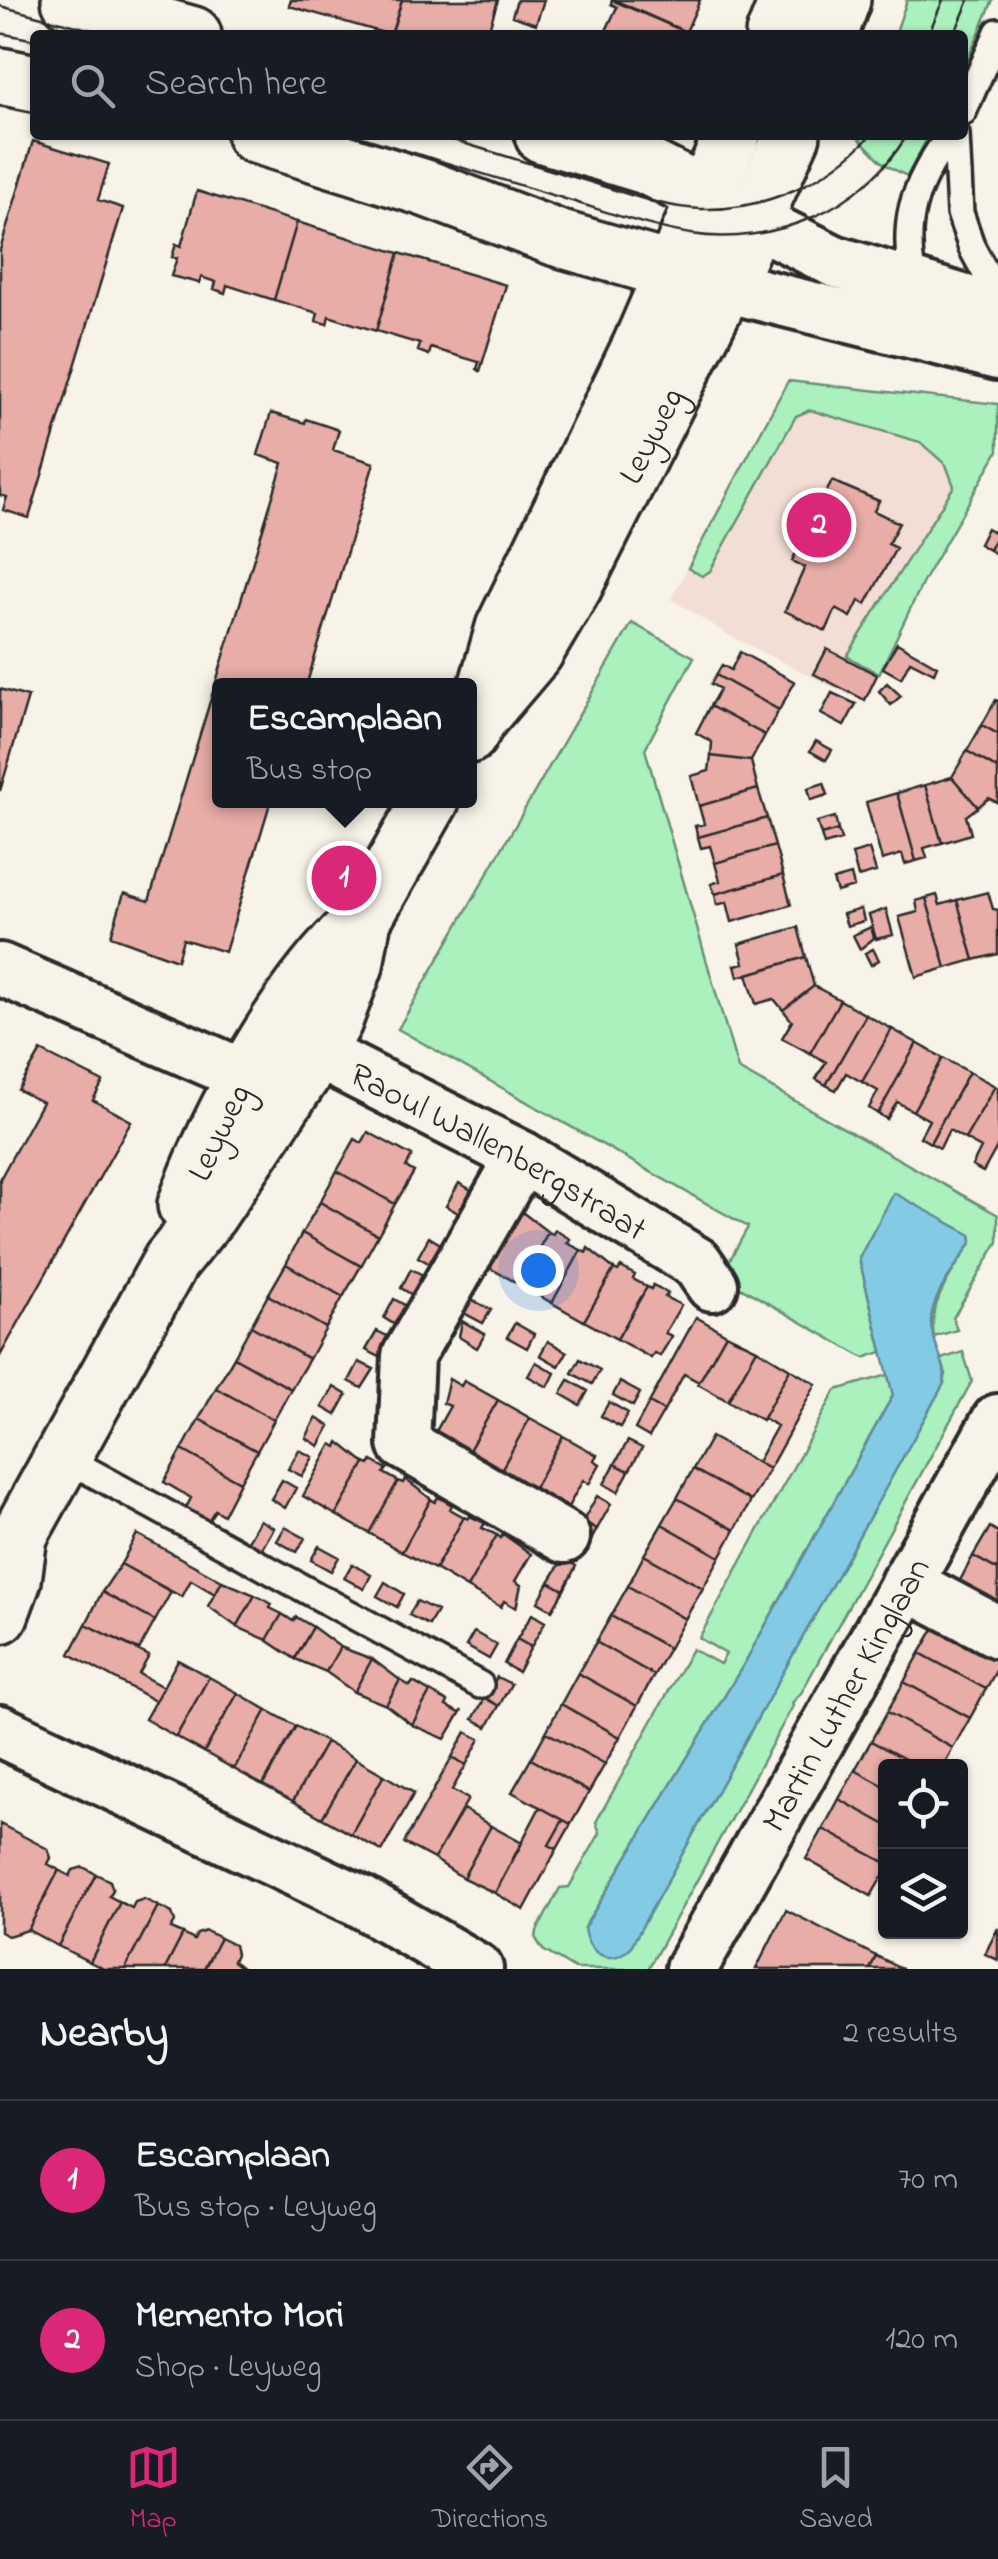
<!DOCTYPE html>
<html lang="en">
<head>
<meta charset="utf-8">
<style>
	body { margin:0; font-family:"Indie Flower",sans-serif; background:#242831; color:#f1f3f6 }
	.controls { position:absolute; right:30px; bottom:30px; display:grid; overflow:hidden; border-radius:10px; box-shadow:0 2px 8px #0004 }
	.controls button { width:90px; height:90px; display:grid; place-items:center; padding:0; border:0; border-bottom:2px solid #363941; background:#171b24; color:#f1f3f6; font:50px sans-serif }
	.you { position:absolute; left:538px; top:1270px; width:35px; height:35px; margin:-25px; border:8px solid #fff; border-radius:50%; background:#1a73e8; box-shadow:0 0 0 15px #1a73e833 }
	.badge { display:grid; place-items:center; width:65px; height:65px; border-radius:50%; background:#db2777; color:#fff; font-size:32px; font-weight:700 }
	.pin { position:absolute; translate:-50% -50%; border:5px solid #fff; box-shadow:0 2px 10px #0006 }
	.popup { position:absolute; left:212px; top:678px; width:265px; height:130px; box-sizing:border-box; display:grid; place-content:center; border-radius:10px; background:#171b24; filter:drop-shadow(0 2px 8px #0005); font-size:32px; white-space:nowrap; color:#9ea1a6 }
	.popup b { font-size:38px; color:#f1f3f6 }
	.popup::after { content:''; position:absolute; left:50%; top:100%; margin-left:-20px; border:20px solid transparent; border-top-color:#171b24 }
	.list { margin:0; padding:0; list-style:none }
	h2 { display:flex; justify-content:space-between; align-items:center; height:130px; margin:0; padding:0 40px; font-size:42px }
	h2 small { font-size:32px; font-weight:400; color:#9ea1a6 }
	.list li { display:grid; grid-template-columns:65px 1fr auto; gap:30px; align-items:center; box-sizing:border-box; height:160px; padding:0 40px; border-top:2px solid #363941 }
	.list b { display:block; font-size:38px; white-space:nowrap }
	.list p { margin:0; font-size:32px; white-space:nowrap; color:#9ea1a6 }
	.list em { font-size:32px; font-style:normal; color:#9ea1a6 }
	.icon { flex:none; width:55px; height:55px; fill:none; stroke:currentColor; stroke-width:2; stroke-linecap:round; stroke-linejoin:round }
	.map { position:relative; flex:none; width:998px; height:1969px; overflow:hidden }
	.search { position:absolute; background:#171b24; box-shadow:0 2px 8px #0004; left:30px; right:30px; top:30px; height:110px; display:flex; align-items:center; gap:25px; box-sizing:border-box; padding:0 35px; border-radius:10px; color:#9ea1a6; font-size:38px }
	.sheet { height:450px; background:#171b24 }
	nav { display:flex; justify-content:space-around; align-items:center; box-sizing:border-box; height:140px; border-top:2px solid #363941; background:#171b24; font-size:28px; color:#9ea1a6 }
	nav a { display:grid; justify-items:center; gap:5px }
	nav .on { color:#db2777 }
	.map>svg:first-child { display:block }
	.built { fill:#f2ded4 }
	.green { fill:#aaf1bd; stroke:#6a8e74; stroke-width:2.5 }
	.water { fill:#83cbe4; stroke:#608b9a; stroke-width:2.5 }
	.building { fill:#e8ada7; stroke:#2b2b2b; stroke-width:2.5 }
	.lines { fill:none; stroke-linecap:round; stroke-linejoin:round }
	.lane-casing { stroke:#2b2b2b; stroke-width:32 }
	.street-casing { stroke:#2b2b2b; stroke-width:58 }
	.secondary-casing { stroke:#2b2b2b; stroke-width:62 }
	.lane { stroke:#f7f3e8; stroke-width:25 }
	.street { stroke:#f7f3e8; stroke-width:50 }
	.secondary { stroke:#f7f3e8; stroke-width:55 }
	.tram { stroke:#2b2b2b; stroke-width:2.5 }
	.labels { text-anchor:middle; stroke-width:8; stroke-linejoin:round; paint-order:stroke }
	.street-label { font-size:35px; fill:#2b2b2b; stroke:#f7f3e8 }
</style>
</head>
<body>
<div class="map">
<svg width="998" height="1969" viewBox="0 0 998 1969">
	<rect width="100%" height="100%" fill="#f7f3e8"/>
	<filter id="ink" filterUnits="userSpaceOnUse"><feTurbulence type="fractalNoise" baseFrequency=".01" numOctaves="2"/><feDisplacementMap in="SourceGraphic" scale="20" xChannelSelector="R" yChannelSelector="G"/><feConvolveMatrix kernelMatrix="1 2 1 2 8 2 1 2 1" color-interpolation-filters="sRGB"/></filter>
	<g filter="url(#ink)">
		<path class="built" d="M788,381L998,404V451L924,580L865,703L732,637L671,599Z"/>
		<path class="green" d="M907,0H993L963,70V35H895Z
			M856,135H929L907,176L884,164Z
			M788,381L998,404V451L924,580L879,674L847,656L954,486L946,465L920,442L810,410L796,416L710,571L702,576L688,568Z
			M632,623L694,657L645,749L738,1069L998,1215V1242L953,1318L957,1330L934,1337C927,1302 954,1271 972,1241L971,1235L894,1194L859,1258L882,1352L864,1358L721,1276L748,1227L398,1029Z
			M963,1352L972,1381L801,1693L792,1703L793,1706L648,1969H575L543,1950L536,1939L537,1931L560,1888L569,1887L600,1833L596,1822L692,1649L720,1664L726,1654L699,1638L836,1390L888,1375L893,1395L744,1664L584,1928L630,1948L944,1383L946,1374L941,1359Z"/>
		<path class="water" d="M894,1193L971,1235L972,1241C959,1263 932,1294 931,1320C930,1342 948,1362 944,1383L630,1948C610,1967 587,1954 584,1928L744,1664L893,1395L859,1258Z"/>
		<path class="building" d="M291,0H402L391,35L289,6Z
			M402,0H498L487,35H391Z
			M517,0H544L536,24L512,16Z
			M612,0L686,32L685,35H604L617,7L611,4Z
			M614,0H700L686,32Z
			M33,141L109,164L98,200L123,208L29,518L3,510L7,497L0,495V250Z
			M197,191L297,222L274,300L227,285L225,293L214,289L216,282L201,277L199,283L171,276L177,258L172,257L176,244L181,246Z
			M297,222L399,253L376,331L329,316L327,324L316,321L318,313L274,300Z
			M399,253L506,285L480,371L477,369L479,362L431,348L429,355L418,351L420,344L376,331Z
			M271,413L305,423L306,419L339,430L333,450L374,463L306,686H219V800H271L225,952L183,939L177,960L111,936L124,893L149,901L283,463L258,455Z
			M832,481L879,501L874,511L899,523L888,544L896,548L866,604L859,601L851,617L836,609L826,631L785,611L805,567L792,561Z
			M987,528L997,534L989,550L979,544Z
			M997,534H998V555L989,550Z
			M897,643L937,666L934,673L910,661L901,678L883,668Z
			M827,649L877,675L865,700L814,674Z
			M740,652L795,682L779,710L716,675L722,665L731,670Z
			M716,675L779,710L765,735L710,706L720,689L711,684Z
			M887,683L901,696L891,705L879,691Z
			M0,689L28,697L0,791Z
			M832,693L856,704L844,726L821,714Z
			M996,700L998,701V734L982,725Z
			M710,706L765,735L751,761L711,756L712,742L696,733Z
			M982,725L998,734V769L967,751Z
			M816,741L832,750L826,760L810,751Z
			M967,751L998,769V803L989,798L978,807L952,777Z
			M711,756L751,761L758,789L699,806L691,776L709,771Z
			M952,777L978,807L966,816L971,834L942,843L925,785Z
			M824,783L828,795L811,800L808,788Z
			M925,785L942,843L924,848L927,858L916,861L897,793Z
			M758,789L767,818L698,837L695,826L704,824L699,806Z
			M897,793L916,861L905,864L902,854L882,860L866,802Z
			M835,817L838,830L821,835L817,822Z
			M767,818L775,846L715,863L710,846L701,848L698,837Z
			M838,830L841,840L824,845L821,835Z
			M775,846L783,875L715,894L711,884L720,881L715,863Z
			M869,849L876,872L858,877L852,854Z
			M783,875L791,905L732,922L727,902L717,905L715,894Z
			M851,875L854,887L837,892L833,880Z
			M988,892L993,909L998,910V954L974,960L957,900Z
			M937,895L940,905L957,900L974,960L946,968L926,898Z
			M926,898L946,968L916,977L899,917L918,912L916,901Z
			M861,909L864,921L847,926L843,914Z
			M886,909L893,935L876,939L869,915Z
			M798,927L806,957L738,977L735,965L744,963L739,944Z
			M871,927L874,938L860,949L853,935Z
			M873,949L879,960L871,965L865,953Z
			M806,957L814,986L783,1010L774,999L756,1004L747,974Z
			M814,986L840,1000L810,1053L782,1038L792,1021L783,1010Z
			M840,1000L866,1015L826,1085L816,1079L826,1062L810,1053Z
			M866,1015L892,1029L862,1082L846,1073L836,1090L826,1085Z
			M892,1029L917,1043L878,1114L869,1108L878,1091L862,1082Z
			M917,1043L943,1058L913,1111L897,1102L887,1119L878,1114Z
			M41,1051L103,1082L93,1100L131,1121L0,1356V1179L42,1102L18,1090Z
			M943,1058L969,1072L930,1143L920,1137L929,1120L913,1111Z
			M969,1072L995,1086L965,1139L949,1130L940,1148L930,1143Z
			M995,1086L998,1088V1145L983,1172L972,1166L981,1148L965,1139Z
			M368,1132L412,1156L406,1167L414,1172L395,1204L337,1171L355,1139L362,1143Z
			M337,1171L395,1204L378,1235L320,1202Z
			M459,1183L473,1191L460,1214L446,1206Z
			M320,1202L378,1235L361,1266L302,1233Z
			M522,1212L548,1232L519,1284L486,1266L515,1214L520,1216Z
			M555,1230L570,1239L567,1243L581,1250L552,1303L519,1284L548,1232L553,1234Z
			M302,1233L361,1266L343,1297L286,1264Z
			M429,1237L442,1245L432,1265L418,1257Z
			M588,1248L614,1269L584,1321L552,1303L581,1250L586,1253Z
			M286,1264L343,1297L326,1328L268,1295Z
			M621,1267L635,1275L633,1279L647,1287L617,1339L584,1321L614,1269L618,1271Z
			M411,1269L425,1276L414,1296L401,1288Z
			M653,1285L668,1293L665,1297L681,1305L665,1333L672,1336L660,1356L654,1353L651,1358L617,1339L647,1287L651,1289Z
			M268,1295L326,1328L309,1359L251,1326Z
			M467,1297L491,1310L483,1323L464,1313Z
			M394,1299L408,1307L397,1326L384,1318Z
			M696,1317L726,1334L699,1382L684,1374L664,1411L649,1403Z
			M462,1321L485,1334L477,1348L459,1337Z
			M515,1323L534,1334L527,1348L507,1337Z
			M251,1326L309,1359L291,1389L234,1357Z
			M377,1331L391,1338L380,1357L366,1350Z
			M726,1334L757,1349L728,1401L698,1384Z
			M548,1341L567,1352L559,1366L540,1355Z
			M757,1349L790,1369L762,1420L728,1401Z
			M234,1357L291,1389L274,1420L216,1388Z
			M580,1359L600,1370L592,1384L572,1373Z
			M359,1362L374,1369L362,1388L349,1381Z
			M536,1362L555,1373L548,1387L528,1376Z
			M790,1369L816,1384L769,1469L757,1462L777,1426L763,1418Z
			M449,1379L461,1386L464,1381L498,1400L468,1452L464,1449L462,1454L435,1433L450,1406L443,1403Z
			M569,1380L588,1391L580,1405L561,1394Z
			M620,1382L640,1393L633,1406L613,1395Z
			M334,1387L347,1395L336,1415L322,1407Z
			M216,1388L274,1420L257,1451L199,1419Z
			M498,1400L530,1418L501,1470L497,1468L494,1472L468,1452Z
			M609,1402L628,1413L620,1427L601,1416Z
			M649,1403L664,1411L649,1437L635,1429Z
			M316,1418L330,1426L319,1446L306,1438Z
			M530,1418L563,1436L534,1488L529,1486L527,1490L513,1482L515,1478L501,1470Z
			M199,1419L257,1451L240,1482L182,1450Z
			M563,1436L597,1455L594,1460L600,1464L589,1484L583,1480L568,1507L562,1504L560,1508L545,1500L548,1496L534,1488Z
			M711,1437L769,1469L751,1501L693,1469Z
			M628,1441L642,1448L629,1471L615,1464Z
			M339,1442L365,1463L336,1515L303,1496L332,1444L337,1447Z
			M182,1450L240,1482L223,1515L215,1510L208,1521L186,1508L191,1498L164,1482Z
			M299,1450L313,1457L302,1476L288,1469Z
			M372,1461L387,1469L384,1473L398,1481L369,1533L336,1515L365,1463L370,1465Z
			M615,1464L629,1471L618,1492L604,1484Z
			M693,1469L751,1501L735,1530L677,1498Z
			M405,1479L431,1499L402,1552L369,1533L398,1481L403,1483Z
			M282,1480L296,1488L285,1508L271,1499Z
			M597,1496L611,1504L597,1529L583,1521Z
			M438,1497L452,1505L450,1509L464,1517L435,1569L402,1552L431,1499L435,1502Z
			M677,1498L735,1530L720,1557L662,1524Z
			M470,1516L485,1523L482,1528L497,1535L467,1588L435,1569L464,1517L468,1519Z
			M260,1520L274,1528L261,1550L247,1543Z
			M583,1521L597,1529L584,1554L569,1546Z
			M662,1524L720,1557L703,1588L644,1555Z
			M285,1527L305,1538L297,1552L277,1541Z
			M990,1527L998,1532V1570L973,1556Z
			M137,1534L222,1581L215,1594L191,1580L182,1597L121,1564Z
			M503,1534L531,1554L515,1581L521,1585L516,1608L504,1601L501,1607L467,1588L497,1535L501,1538Z
			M319,1546L339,1557L331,1571L311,1560Z
			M644,1555L703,1588L685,1619L628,1586Z
			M973,1556L998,1570V1611L956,1588Z
			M563,1559L576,1566L564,1590L549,1582Z
			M121,1564L171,1592L155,1621L102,1592Z
			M352,1564L371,1575L364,1589L344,1578Z
			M222,1581L255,1595L237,1627L208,1606Z
			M385,1582L404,1594L397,1607L377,1596Z
			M549,1582L564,1590L552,1610L538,1602Z
			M628,1586L685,1619L669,1648L611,1616Z
			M102,1592L155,1621L139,1650L86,1624Z
			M255,1595L272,1604L270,1608L282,1614L267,1640L237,1627Z
			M417,1601L437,1611L429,1625L409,1615Z
			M282,1614L293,1621L296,1617L313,1627L295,1659L267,1640Z
			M532,1614L545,1622L531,1647L517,1639Z
			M611,1616L669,1648L654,1675L596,1642Z
			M938,1622L998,1656V1667L986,1689L920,1653Z
			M86,1624L149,1656L139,1674L163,1687L155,1701L70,1654Z
			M313,1627L340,1647L326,1672L295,1659Z
			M474,1632L497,1645L489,1659L466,1646Z
			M517,1639L531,1647L518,1672L504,1664Z
			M596,1642L654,1675L637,1706L578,1673Z
			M340,1647L372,1659L354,1692L326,1672Z
			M920,1653L986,1689L970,1718L904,1682Z
			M372,1659L400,1680L386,1705L354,1692Z
			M178,1660L209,1677L176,1737L145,1719Z
			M578,1673L637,1706L620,1737L561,1704Z
			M209,1677L238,1693L204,1752L176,1737Z
			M497,1677L511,1684L499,1706L485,1698Z
			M400,1680L410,1686L413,1682L430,1692L412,1725L386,1705Z
			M904,1682L970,1718L953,1748L887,1712Z
			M430,1692L448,1702L446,1706L460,1713L462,1710L445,1739L412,1725Z
			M238,1693L267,1710L234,1769L204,1752Z
			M485,1698L499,1706L487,1727L473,1719Z
			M561,1704L620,1737L605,1764L546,1732Z
			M267,1710L296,1726L263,1785L234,1769Z
			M887,1712L953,1748L943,1766H918L871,1741Z
			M296,1726L326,1742L293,1801L263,1785Z
			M466,1732L480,1739L466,1765L452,1757Z
			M546,1732L605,1764L589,1792L531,1759Z
			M871,1741L918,1766H886V1787L855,1770Z
			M326,1742L356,1759L322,1818L293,1801Z
			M452,1757L466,1765L452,1790L468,1799L434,1859L404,1843Z
			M356,1759L384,1775L351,1834L322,1818Z
			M531,1759L589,1792L571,1824L512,1792Z
			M855,1770L886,1787V1825L839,1799Z
			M384,1775L414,1793L382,1851L351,1834Z
			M839,1799L886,1825V1863L823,1829Z
			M540,1807L563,1820L549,1845L557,1849L524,1910L495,1893Z
			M463,1809L491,1826L463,1878L434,1859Z
			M563,1820L571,1824L557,1849L549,1845Z
			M0,1824L48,1849L51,1858L48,1864L59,1870L28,1930L8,1936L0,1932Z
			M491,1826L522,1843L495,1893L463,1878Z
			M823,1829L886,1863V1870L871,1896L806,1859Z
			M83,1867L96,1874L58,1946L28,1930L59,1870L70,1876L73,1870Z
			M96,1874L110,1881L113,1890L109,1896L120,1902L90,1962L58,1946Z
			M144,1899L158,1906L125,1969H104L90,1962L120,1902L132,1908L135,1902Z
			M158,1906L172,1913L175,1922L171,1929L183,1934L165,1969H125Z
			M786,1910L876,1956L870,1969H756Z
			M998,1928V1960L985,1954Z
			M206,1931L220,1938L204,1969H165L183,1934L194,1940L197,1934Z
			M220,1938L234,1945L236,1954L233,1961L243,1969H204Z
			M876,1956L903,1969H870Z"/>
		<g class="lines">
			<defs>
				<path id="lane" d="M963,112L998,32
					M956,135L960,213L972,248L998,296
					M915,288C900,225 912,186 950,135
					M63,1457L480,1685"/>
				<g id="street">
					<path d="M753,220L834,261L998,311"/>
					<path d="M725,286L998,354"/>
					<path d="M0,969L220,1065L280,1101"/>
					<path id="s1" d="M283,1035L522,1157L697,1263L712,1285"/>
					<path d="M522,1157L408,1356L404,1444L564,1537"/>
					<path d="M906,1583L998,1632"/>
					<path d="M0,1731L360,1901L477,1969"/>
					<path id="s2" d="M691,1969L998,1420"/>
				</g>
				<g id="secondary">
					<path d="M70,0L193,35"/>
					<path d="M774,35L788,0"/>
					<path d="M829,35L842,0"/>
					<path d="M0,76L35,83"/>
					<path d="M255,135L425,188L557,238L707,281"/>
					<path d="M543,135L646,166L740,213"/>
					<path d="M483,701L504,628L641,345L732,135"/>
					<path id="s3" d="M469,735L479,718L535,652L574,586L725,286L792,135"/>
					<path id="s4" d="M186,1205C220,1113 287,989 360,923"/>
					<path d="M0,1552L19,1536L171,1261L209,1214L316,1054L334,1021L355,965L363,919L431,800"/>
					<path d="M0,1615L13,1580L19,1536"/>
				</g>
			</defs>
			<use href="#lane" class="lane-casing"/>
			<use href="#street" class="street-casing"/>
			<use href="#secondary" class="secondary-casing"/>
			<use href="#lane" class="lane"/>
			<use href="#street" class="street"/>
			<use href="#secondary" class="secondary"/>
			<path class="tram" d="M0,6L111,35
				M0,33L35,40
				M928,35L943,0
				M954,35L969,0
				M355,135C421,155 487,175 552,195C597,208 645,227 691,234C773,247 864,208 907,135
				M437,135C488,151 539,166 590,182C625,193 664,208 701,209C764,211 829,181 871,135"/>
		</g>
	</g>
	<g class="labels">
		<g class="street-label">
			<text dy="12" stroke="none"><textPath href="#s3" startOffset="352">Leyweg</textPath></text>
			<text dy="12" stroke="none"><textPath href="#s4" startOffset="80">Leyweg</textPath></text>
			<text dy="12" stroke="none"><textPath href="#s1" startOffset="245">Raoul Wallenbergstraat</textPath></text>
			<text dy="12" stroke="none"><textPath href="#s2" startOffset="315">Martin Luther Kinglaan</textPath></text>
		</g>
	</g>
</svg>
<div class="controls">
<button><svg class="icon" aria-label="locate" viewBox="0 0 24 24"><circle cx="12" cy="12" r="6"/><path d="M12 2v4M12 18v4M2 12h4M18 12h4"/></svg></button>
<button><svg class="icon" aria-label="layers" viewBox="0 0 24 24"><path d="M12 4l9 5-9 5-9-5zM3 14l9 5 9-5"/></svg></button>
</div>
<div class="you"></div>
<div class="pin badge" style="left:344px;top:878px">1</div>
<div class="popup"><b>Escamplaan</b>Bus stop</div>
<div class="pin badge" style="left:819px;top:525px">2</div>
<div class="search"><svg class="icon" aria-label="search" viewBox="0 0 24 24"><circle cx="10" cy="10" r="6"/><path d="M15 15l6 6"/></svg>Search here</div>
</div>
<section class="sheet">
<h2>Nearby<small>2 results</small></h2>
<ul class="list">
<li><span class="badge">1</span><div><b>Escamplaan</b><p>Bus stop · Leyweg</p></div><em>70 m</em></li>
<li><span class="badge">2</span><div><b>Memento Mori</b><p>Shop · Leyweg</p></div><em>120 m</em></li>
</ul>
</section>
<nav>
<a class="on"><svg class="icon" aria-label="map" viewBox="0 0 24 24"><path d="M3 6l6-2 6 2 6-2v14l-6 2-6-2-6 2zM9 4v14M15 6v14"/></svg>Map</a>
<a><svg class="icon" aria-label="directions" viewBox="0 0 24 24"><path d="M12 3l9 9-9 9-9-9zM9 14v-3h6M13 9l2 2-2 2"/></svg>Directions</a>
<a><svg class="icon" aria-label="saved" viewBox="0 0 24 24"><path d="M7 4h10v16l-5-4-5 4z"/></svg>Saved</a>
</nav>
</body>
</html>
